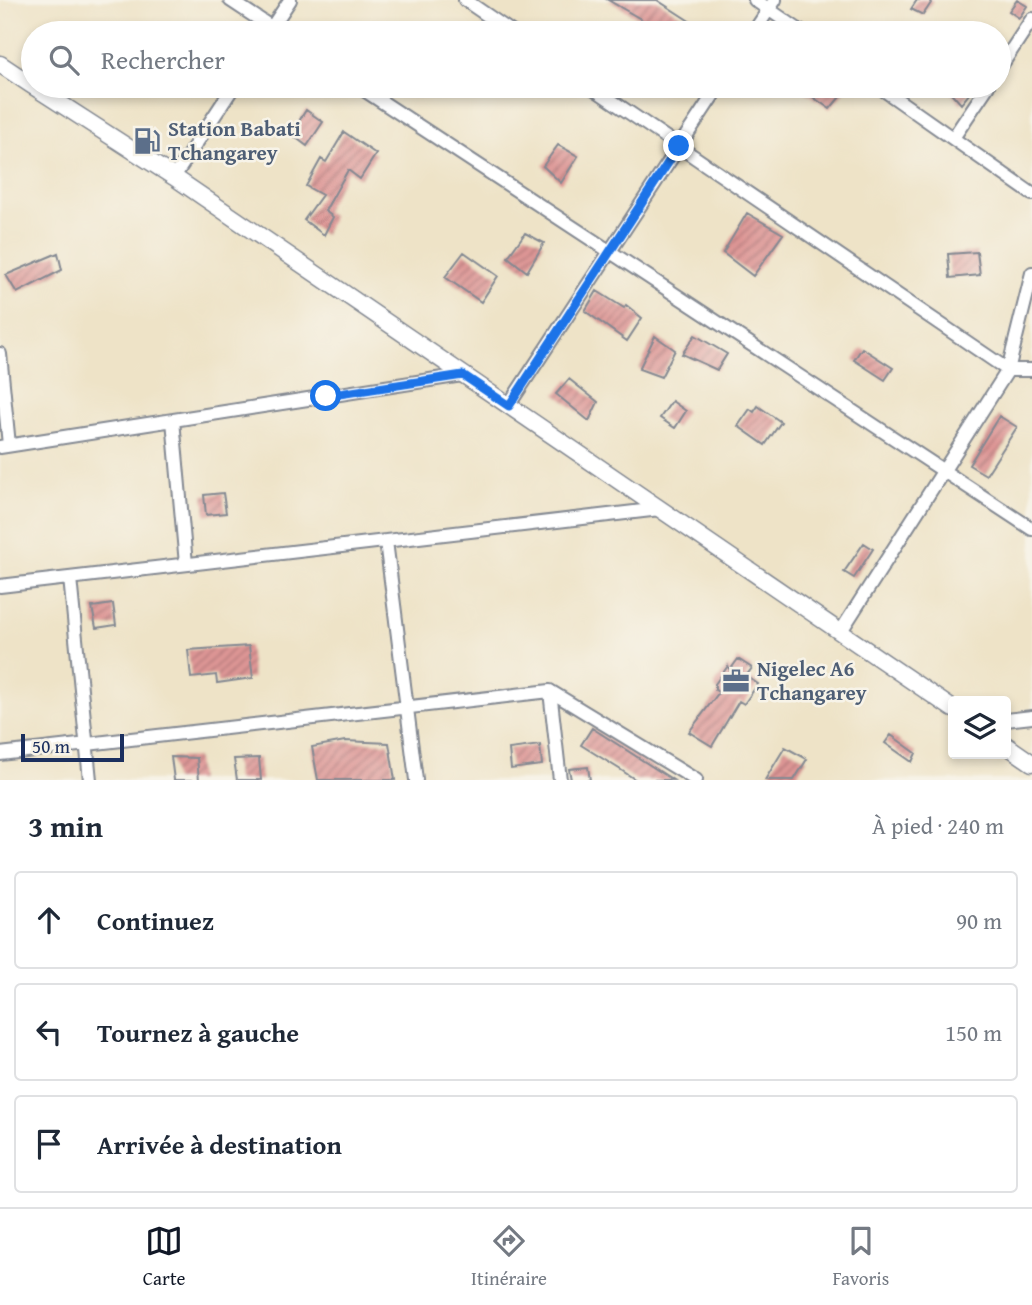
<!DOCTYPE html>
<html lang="fr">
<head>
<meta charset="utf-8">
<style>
	body { margin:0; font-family:"Gentium Book Plus",serif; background:#f2f2f3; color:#1f2937 }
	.controls { position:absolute; right:21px; bottom:21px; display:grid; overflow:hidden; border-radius:7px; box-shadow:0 4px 10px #0003 }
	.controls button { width:63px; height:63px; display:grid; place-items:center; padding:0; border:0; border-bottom:2px solid #e0e1e3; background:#fff; color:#1f2937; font:35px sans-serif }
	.scale { position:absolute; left:21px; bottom:18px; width:103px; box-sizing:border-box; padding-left:7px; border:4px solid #1b2f5e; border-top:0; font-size:19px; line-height:24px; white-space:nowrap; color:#1b2f5e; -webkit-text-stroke:5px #f7f3e8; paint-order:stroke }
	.stop { position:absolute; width:21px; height:21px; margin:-16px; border:5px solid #1a73e8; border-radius:50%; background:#fff }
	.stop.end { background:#1a73e8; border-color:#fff; box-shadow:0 2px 7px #0008 }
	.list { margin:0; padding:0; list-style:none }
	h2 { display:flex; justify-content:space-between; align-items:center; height:91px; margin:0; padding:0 28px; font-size:30px }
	h2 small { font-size:23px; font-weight:400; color:#747a83 }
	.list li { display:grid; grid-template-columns:46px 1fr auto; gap:21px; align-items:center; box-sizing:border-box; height:98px; margin:0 14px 14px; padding:0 14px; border:2px solid #e0e1e3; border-radius:7px }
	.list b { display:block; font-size:26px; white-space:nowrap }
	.list em { font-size:23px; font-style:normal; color:#747a83 }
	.icon { flex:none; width:38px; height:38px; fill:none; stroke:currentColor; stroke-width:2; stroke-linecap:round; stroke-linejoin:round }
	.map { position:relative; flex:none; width:1032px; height:780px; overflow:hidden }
	.search { position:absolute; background:#fff; box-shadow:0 4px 10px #0003; left:21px; right:21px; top:21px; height:77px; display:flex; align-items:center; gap:18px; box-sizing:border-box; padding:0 24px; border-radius:38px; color:#747a83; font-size:26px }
	.sheet { height:427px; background:#fff }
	nav { display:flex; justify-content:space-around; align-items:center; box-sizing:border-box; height:98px; border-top:2px solid #e0e1e3; background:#fff; font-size:19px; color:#747a83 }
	nav a { display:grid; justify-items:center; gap:4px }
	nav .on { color:#111827 }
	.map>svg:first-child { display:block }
	.building { fill:url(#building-hatch) }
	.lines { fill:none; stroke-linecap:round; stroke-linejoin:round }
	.minor-casing { stroke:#848992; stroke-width:16 }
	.secondary-casing { stroke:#848992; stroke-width:19 }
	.minor { stroke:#fff; stroke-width:12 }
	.secondary { stroke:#fff; stroke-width:16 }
	.route { stroke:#1a73e8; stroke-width:9 }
	.labels { text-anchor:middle; stroke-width:5; stroke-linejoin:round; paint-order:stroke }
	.service-label { font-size:21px; font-weight:bold; fill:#4e5e75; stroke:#f7f3e8; text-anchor:start }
</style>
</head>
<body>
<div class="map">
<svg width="1032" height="780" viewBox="0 0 1032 780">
	<defs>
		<pattern id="building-hatch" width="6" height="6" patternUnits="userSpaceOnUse" patternTransform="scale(1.75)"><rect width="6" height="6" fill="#dd9594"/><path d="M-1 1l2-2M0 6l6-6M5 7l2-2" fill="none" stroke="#b27a7c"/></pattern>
	</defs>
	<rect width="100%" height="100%" fill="#f7f3e8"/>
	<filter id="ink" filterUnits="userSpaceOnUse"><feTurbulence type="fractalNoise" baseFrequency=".0143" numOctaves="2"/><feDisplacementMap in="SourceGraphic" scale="14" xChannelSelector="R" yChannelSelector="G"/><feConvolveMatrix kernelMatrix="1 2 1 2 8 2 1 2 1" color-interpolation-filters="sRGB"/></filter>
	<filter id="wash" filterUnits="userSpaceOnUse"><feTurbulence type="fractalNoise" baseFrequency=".00686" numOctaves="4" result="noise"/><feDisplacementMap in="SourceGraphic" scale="28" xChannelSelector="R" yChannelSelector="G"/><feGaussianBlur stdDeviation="1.57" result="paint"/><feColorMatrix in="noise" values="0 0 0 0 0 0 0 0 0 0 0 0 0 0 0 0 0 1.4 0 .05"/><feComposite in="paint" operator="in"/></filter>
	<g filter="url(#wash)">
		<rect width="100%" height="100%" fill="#eee3c7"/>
		<g id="blocks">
			<path class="building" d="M608,0H657L691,22L684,33H665Z
				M917,0H933L923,15L911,9Z
				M1017,0L1027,6L1019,18L1009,11Z
				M797,86H849L830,109Z
				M945,86H961L969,94L961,104Z
				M306,110L323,122L307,146L291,134Z
				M344,132L376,154L360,179L348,170L325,211L333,217L324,235L304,220L322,195L306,186L321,159L326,162Z
				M558,145L578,156L561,183L543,166Z
				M747,213L783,234L753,276L723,253Z
				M525,233L544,243L527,272L508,257Z
				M464,252L498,276L481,302L445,277Z
				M977,252L980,275L950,278L948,254Z
				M58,253L62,270L17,293L6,275Z
				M597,291L624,308L626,305L642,318L627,341L585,311Z
				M695,335L727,354L717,370L682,354Z
				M655,336L675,350L661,377L639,369Z
				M862,348L893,368L885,380L854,360Z
				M569,379L598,402L589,421L556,394Z
				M672,401L686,411L675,428L660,418Z
				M758,406L781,422L765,445L738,426L750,409L754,412Z
				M999,416L1017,427L986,475L969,465Z
				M223,493L226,513L206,515L204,495Z
				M864,543L873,549L854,578L844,572Z
				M113,604L116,625L96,628L92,607Z
				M249,646L253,678L217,683L216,675L191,678L188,650Z
				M738,659L752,668L746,676L758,684L744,704L739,701L712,746L689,732L719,692L715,690V684L728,666L730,670Z
				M592,728L673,780H636L621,770L581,745Z
				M891,735L916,753L912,762L885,743Z
				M345,741L389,743L395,780H318L312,747Z
				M540,745L542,765L511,769L509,749Z
				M785,747L807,759L794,780H765Z
				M171,757L197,758L199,780H174Z
				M259,758L261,780H237L234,759Z
				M588,767L590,780H571L569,769Z"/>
		</g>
	</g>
	<g filter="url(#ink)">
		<use href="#blocks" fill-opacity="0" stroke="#848992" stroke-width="2"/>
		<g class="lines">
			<defs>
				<path id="minor" d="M230,0L280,33
					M465,0L513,33
					M755,0L803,33
					M268,33L290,0
					M753,33L775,0
					M999,69L1032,19
					M358,86L1032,529
					M590,86L1008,370H1032
					M878,86L1032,194
					M953,138L988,86
					M174,177L234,86
					M0,354L9,445
					M508,406L719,86
					M173,420L186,564
					M0,447L462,375
					M386,541L416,780
					M70,578L90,780
					M0,586L660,509
					M841,631L1008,370L1032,273
					M550,691L560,780
					M1006,720L1032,717
					M0,754L550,691L696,780"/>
				<path id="secondary" d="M0,64L33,86
					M33,86L174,177L953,709
					M1006,745L1032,763"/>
			</defs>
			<use href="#minor" class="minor-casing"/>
			<use href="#secondary" class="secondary-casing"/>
			<use href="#minor" class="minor"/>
			<use href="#secondary" class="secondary"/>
		</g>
	</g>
	<g class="lines" filter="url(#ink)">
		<path class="route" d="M326,396L463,375L509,406L679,146"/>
	</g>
	<defs>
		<symbol id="fuel-bare" viewBox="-9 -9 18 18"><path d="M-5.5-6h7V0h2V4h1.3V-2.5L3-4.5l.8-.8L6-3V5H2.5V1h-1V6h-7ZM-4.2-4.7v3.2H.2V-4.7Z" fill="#5c6f8a" stroke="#f7f3e8" stroke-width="2.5" paint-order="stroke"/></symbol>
		<symbol id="office-bare" viewBox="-9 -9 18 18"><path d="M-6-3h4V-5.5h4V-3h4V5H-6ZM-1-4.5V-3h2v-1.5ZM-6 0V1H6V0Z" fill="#5c6f8a" stroke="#f7f3e8" stroke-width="2.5" paint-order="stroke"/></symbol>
	</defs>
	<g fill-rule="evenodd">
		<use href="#fuel-bare" x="128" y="122" width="38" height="38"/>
		<use href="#office-bare" x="717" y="662" width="38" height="38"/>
	</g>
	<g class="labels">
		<g class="service-label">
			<text x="168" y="136">Station Babati<tspan x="168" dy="24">Tchangarey</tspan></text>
			<text x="757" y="676">Nigelec A6<tspan x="757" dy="24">Tchangarey</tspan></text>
		</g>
	</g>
</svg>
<div class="controls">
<button><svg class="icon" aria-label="layers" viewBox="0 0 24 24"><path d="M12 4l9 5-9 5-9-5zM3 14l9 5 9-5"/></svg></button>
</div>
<div class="scale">50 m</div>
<div class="stop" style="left:326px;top:396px"></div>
<div class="stop end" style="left:679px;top:146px"></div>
<div class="search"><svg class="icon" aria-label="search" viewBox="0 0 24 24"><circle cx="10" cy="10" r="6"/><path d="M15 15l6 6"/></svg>Rechercher</div>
</div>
<section class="sheet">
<h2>3 min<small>À pied · 240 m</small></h2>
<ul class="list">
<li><svg class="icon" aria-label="ahead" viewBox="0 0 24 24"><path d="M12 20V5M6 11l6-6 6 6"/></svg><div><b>Continuez</b></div><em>90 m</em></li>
<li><svg class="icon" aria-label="left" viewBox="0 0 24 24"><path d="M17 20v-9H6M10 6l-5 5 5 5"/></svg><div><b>Tournez à gauche</b></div><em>150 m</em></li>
<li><svg class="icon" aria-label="arrive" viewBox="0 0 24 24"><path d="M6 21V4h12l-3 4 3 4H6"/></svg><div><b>Arrivée à destination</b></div></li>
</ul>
</section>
<nav>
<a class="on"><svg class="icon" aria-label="map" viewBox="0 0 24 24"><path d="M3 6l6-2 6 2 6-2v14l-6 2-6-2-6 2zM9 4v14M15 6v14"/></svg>Carte</a>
<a><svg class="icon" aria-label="directions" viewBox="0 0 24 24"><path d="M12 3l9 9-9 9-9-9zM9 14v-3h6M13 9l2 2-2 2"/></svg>Itinéraire</a>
<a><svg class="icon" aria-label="saved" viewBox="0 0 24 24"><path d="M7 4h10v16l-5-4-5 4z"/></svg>Favoris</a>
</nav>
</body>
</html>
